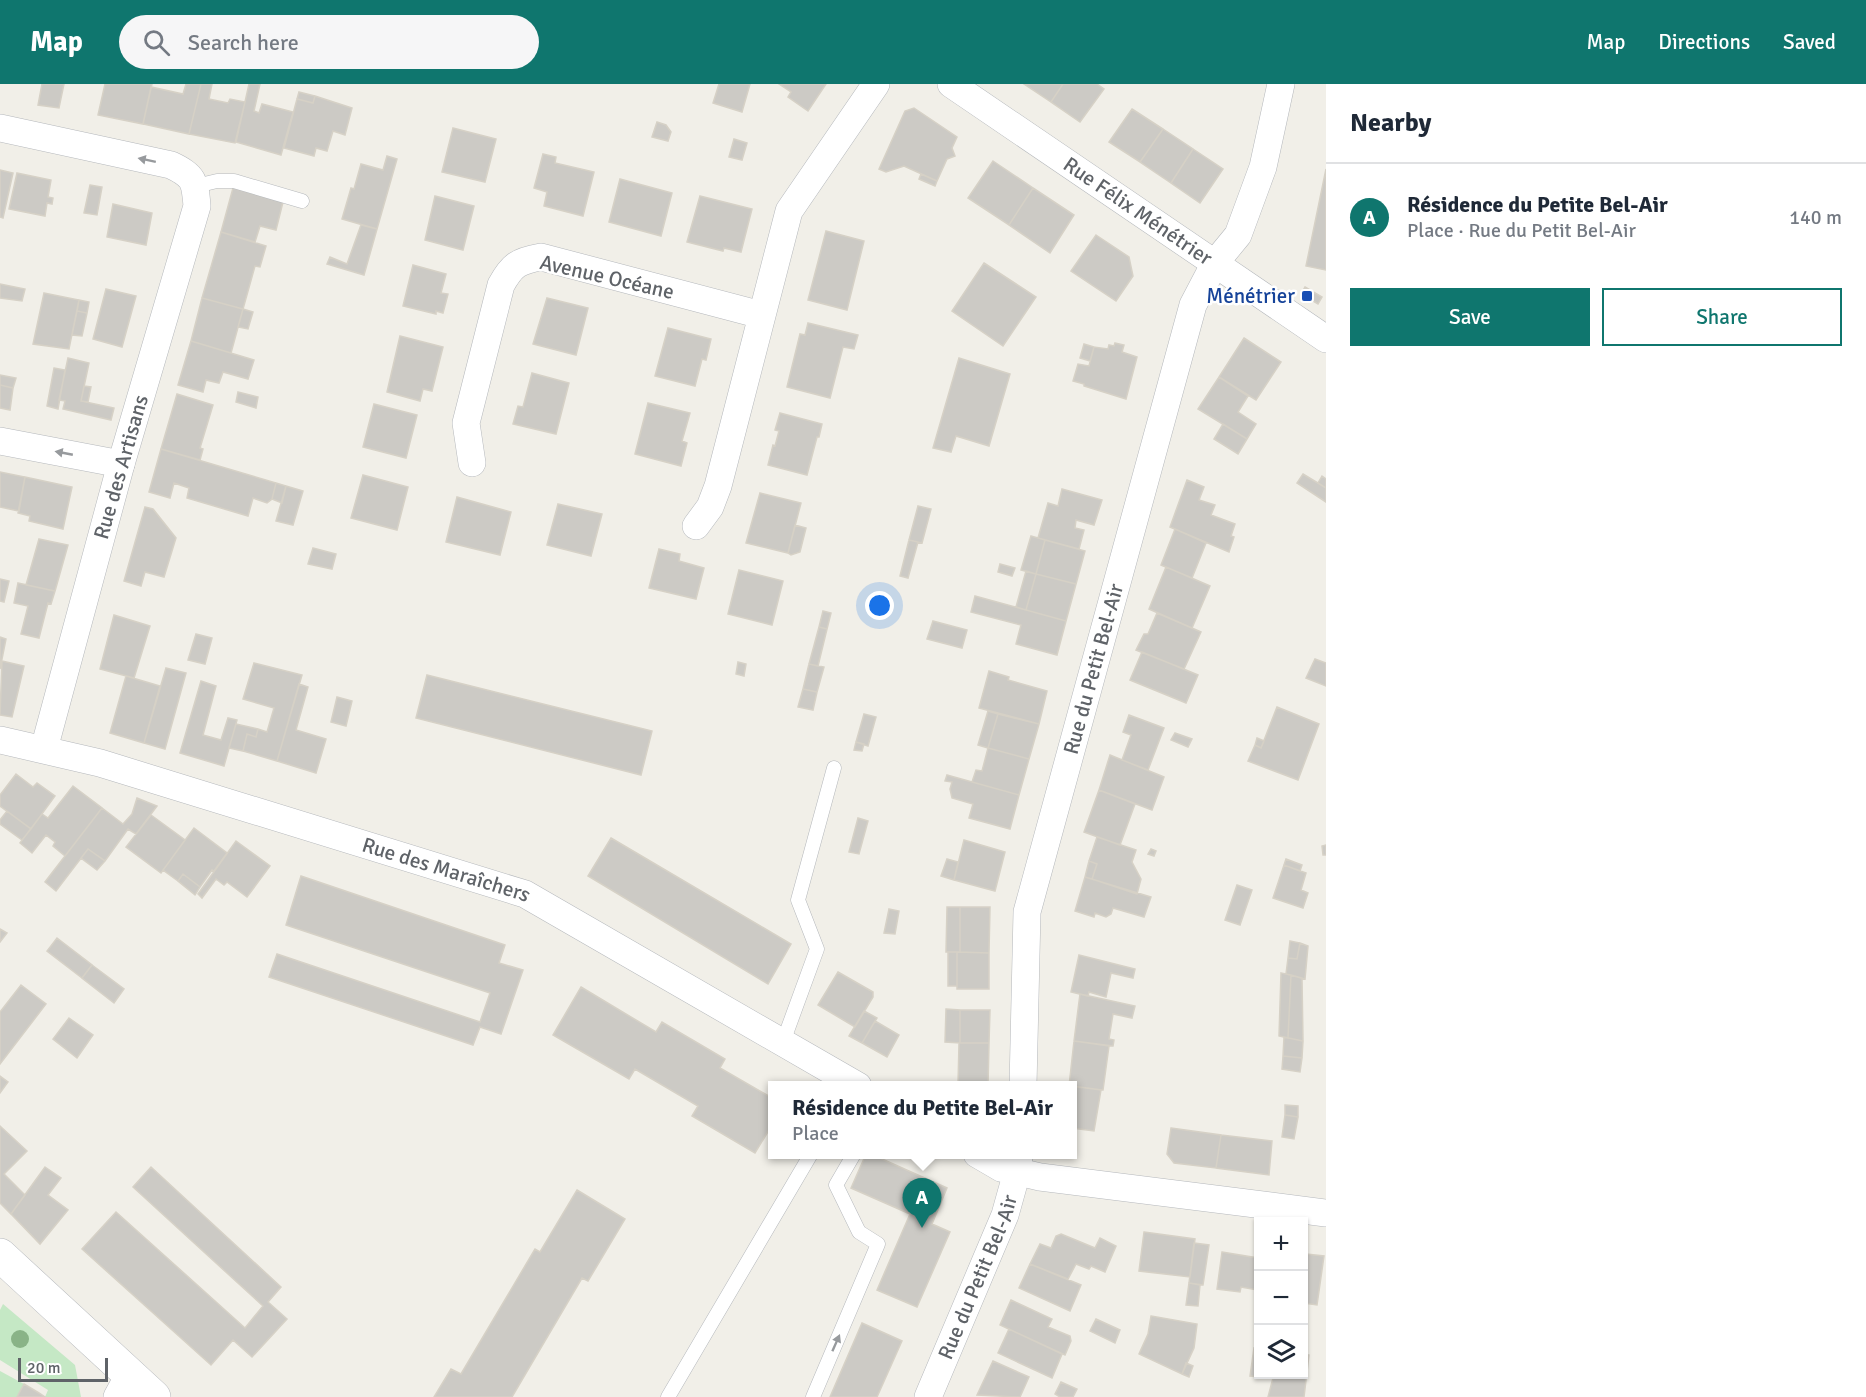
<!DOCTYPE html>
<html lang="en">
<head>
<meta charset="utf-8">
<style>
	body { margin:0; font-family:Signika,sans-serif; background:#f6f6f7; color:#1f2937 }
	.controls { position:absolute; right:18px; bottom:18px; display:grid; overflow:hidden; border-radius:0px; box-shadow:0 2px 4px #0004 }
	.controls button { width:54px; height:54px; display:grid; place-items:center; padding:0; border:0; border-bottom:2px solid #e0e1e3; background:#fff; color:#1f2937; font:30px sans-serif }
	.scale { position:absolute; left:18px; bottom:15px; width:90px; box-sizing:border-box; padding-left:6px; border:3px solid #5f6368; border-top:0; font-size:16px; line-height:21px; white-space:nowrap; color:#5f6368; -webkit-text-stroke:4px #fff; paint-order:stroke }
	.you { position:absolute; left:880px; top:522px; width:21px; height:21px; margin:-15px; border:4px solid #fff; border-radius:50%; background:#1a73e8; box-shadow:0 0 0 9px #1a73e833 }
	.badge { display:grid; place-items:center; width:39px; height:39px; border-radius:50%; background:#0f766e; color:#fff; font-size:20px; font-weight:700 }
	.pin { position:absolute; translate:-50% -50px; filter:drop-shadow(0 2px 3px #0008) }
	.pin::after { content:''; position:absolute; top:32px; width:21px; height:18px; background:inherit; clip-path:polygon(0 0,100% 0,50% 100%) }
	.popup { position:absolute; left:768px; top:997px; width:309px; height:78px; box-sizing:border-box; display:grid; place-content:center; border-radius:0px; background:#fff; filter:drop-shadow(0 2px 4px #0005); font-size:20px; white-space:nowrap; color:#747a83 }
	.popup b { font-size:22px; color:#1f2937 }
	.popup::after { content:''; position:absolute; left:50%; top:100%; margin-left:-12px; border:12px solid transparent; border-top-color:#fff }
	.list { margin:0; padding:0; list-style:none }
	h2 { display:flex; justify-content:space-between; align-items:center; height:78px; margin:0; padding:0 24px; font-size:26px }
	h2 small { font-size:20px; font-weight:400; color:#747a83 }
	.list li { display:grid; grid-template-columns:39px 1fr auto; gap:18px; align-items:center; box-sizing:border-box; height:108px; padding:0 24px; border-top:2px solid #e0e1e3 }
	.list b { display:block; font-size:22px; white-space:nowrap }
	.list p { margin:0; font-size:20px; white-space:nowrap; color:#747a83 }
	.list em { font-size:20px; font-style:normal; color:#747a83 }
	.actions { display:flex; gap:12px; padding:18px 24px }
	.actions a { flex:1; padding:14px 0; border:2px solid #0f766e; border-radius:0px; text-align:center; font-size:21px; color:#0f766e }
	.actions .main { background:#0f766e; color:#fff }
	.icon { flex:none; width:33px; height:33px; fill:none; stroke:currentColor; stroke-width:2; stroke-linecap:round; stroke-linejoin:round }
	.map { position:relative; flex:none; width:1326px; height:1313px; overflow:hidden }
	header { display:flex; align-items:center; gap:36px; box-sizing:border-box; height:84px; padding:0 30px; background:#0f766e; color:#fff }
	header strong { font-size:28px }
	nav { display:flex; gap:33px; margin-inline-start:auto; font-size:21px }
	.search { width:420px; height:54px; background:#f6f6f7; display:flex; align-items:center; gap:15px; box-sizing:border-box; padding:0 21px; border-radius:33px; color:#747a83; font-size:22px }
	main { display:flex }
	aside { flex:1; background:#fff }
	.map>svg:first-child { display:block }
	.green { fill:#c5e8c5 }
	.building { fill:#cccac5; stroke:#d6d1c6; stroke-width:1.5 }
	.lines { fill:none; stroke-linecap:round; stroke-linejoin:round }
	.service-casing { stroke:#b5b8bc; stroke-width:15 }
	.minor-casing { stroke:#b5b8bc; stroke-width:28 }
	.tertiary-casing { stroke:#b5b8bc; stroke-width:34 }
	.service { stroke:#fff; stroke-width:14 }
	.minor { stroke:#fff; stroke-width:27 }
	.tertiary { stroke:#fff; stroke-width:33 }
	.tree { fill:#89b387 }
	.oneway { fill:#979a9d }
	.transit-dot { fill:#1a4fb4; stroke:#fff; stroke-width:2 }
	.labels { text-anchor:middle; stroke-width:5; stroke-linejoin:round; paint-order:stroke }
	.street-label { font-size:21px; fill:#5f6368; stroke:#fff }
	.transit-label { font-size:21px; fill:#164399; stroke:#fff; text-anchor:end }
</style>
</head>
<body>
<header>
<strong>Map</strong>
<div class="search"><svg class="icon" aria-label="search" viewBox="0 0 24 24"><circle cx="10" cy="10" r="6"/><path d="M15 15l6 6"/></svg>Search here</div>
<nav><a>Map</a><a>Directions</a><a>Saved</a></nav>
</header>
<main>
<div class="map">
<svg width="1326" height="1313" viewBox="0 0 1326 1313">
	<rect width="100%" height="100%" fill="#f1efe8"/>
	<path class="green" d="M3,1220L75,1281L81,1313H45L48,1306L0,1276V1226Z
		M0,1287L24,1300L17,1313H0Z"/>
	<path class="building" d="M42,0H64L59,24L38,21Z
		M105,0H152L143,40L98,31Z
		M186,0H201L189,50L143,40L151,3L183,10Z
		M201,0H212L209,15L228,19L230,15L245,18L235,59L189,50Z
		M249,0H260L254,27L259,29L262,20L293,28L281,71L236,58Z
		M719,0H750L742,28L713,19Z
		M779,0H826L808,27L788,13L791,8Z
		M1024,0H1063L1051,18Z
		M1063,0H1097L1104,5L1080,38L1051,18Z
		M299,8L315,12L313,19L297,15Z
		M315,12L352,24L345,51L333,47L327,67L316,64L314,72L284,64L297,15L313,19Z
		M914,24L957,53L952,64L955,72L947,75L937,97L904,82L886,88L879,85L905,27Z
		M1132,25L1163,45L1140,78L1109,58Z
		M657,38L666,41L671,48L668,57L652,53Z
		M453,44L496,55L485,98L442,88Z
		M1163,45L1193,65L1171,99L1140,78Z
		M734,55L747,59L742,76L729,73Z
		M1193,65L1223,85L1200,119L1171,99Z
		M543,70L556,73L555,79L594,88L583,132L544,122L547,108L534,104Z
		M387,72L397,75L377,145L342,135L351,104L354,105L361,80L383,86Z
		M993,77L1033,104L1009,141L968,114Z
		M1326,85V186L1306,182Z
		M0,86L13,89L3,134L0,133Z
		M17,89L51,96L48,113L53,114L52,120L47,119L45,132L9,125Z
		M921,90L937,97L935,102L919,95Z
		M620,95L672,109L661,152L609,138Z
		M90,101L102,103L97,131L84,129Z
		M233,104L283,118L276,146L260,142L255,158L221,148Z
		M1033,104L1074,131L1050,169L1009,141Z
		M435,112L474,122L463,166L425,156Z
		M700,112L752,125L741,168L724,164L723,167L687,158Z
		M113,120L152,129L146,161L107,153Z
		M361,141L377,145L364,191L327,180L330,173L347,180Z
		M826,147L864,157L847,226L808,216Z
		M221,148L266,162L260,183L255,182L243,225L202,214Z
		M1096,151L1129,173L1133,192L1116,217L1071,187Z
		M984,179L1036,213L1003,262L952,227Z
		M413,181L446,190L441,209L448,210L443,229L436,227V230L403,222Z
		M0,200L25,205L22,217L0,214Z
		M1305,203L1322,213L1318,220L1301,210Z
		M106,205L136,212L122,263L93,255Z
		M44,209L79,216L69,265L33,260Z
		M202,214L243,225L231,269L191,257Z
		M547,214L588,224L576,271L533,260Z
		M79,216L89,218L87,229L77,227Z
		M243,225L253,228L248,245L238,243Z
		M77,227L87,229L82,252L72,251Z
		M808,239L858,251L854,265L843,263L830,314L787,303L800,250L805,251Z
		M668,244L711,255L706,276L702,275L695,302L655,292Z
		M400,252L443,263L432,307L423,305L420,317L387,308Z
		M1244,254L1281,278L1256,316L1219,293Z
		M191,257L254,276L248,295L223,288L219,299L206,296L203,308L178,301Z
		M1115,259L1124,261L1122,268L1137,273L1126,315L1084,302V300L1073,297L1078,280L1089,282L1094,263L1108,265L1109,261L1114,262Z
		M1084,260L1094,263L1090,277L1080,274Z
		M68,274L89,279L81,317L114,324L111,336L63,325L65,317L59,316Z
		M959,274L1010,290L989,362L956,352L951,368L933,364Z
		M54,284L65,286L58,325L47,322Z
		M532,289L569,299L556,350L513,340L518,322L523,323Z
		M0,291L16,294L13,304L0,301Z
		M1219,293L1248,312L1238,328L1256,340L1247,355L1198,325Z
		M0,301L13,304L10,326L0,324Z
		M84,302L91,303L88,318L81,317Z
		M238,308L258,313L256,324L236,318Z
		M177,310L213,321L200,364L203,365L200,376L161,365Z
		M648,319L690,329L682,357L687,359L681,382L635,370Z
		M374,320L417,331L406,374L363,363Z
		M780,329L822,340L819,353H817L807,391L768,381L773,361L775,362L779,347L775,346Z
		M1223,340L1247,355L1238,370L1214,355Z
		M161,365L276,399L272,415L267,419L253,414L248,432L187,414L189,404L174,399L170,414L149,408Z
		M0,388L25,393L19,427L0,423Z
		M1303,390L1326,404V418L1297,399Z
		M363,391L408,403L397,446L351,434Z
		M1322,392L1326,395V404L1318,399Z
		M25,393L72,403L63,445L29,437L30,432L18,429Z
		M1187,396L1204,403L1199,416L1215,421L1211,431L1235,440L1231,452L1234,453L1229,468L1170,443Z
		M276,399L286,402L282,419L272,415Z
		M286,402L303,407L293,441L276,437Z
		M1062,405L1102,416L1094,441L1076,436L1075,444L1084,446L1079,465L1038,454L1048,419L1058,422Z
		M760,409L801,419L788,469L746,459Z
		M457,413L511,428L500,471L446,458Z
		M558,420L602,430L591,472L547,461Z
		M918,422L931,425L922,459L909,456Z
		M145,423L153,425L176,454L164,493L145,488L141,502L124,497Z
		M795,441L806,444L800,468L791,471L788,469Z
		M1175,445L1206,459L1192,494L1161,481Z
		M1031,452L1045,456L1036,490L1021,486Z
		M39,455L68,461L55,507L26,501Z
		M909,456L918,458L908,494L900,492Z
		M1045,456L1085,467L1076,500L1036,490Z
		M313,464L336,470L332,485L308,480Z
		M659,465L680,470L679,477L704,484L696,515L649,504Z
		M1000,480L1015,484L1012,492L998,488Z
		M1166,483L1210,502L1192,544L1149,525Z
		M739,486L783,497L772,541L728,530Z
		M1026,487L1036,490L1026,526L1016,523Z
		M1036,490L1076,500L1066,537L1026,526Z
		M0,495L9,497L4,518L0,517Z
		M18,499L55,507L51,520L48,519L39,554L21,550L28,522L14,519Z
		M975,512L1066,537L1057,571L1016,560L1021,541L971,528Z
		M823,527L831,529L827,545L819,543Z
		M1157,529L1201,548L1184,585L1136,566L1144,550H1148Z
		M114,531L150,542L134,594L100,585Z
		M933,537L967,546L962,564L927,555Z
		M819,543L827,545L818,582L809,580Z
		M196,550L212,554L205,580L188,576Z
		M0,553L6,555L0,585Z
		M1142,568L1198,591L1186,619L1130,596Z
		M1315,575L1326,579V602L1306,594Z
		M2,577L24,582L12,633L0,631Z
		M738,578L746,580L744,592L736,590Z
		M254,579L302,591L277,677L243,667L247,650L256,653L258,645L267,648L274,624L243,615Z
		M809,580L824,583L817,608L803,605Z
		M166,584L186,589L165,665L144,659Z
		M989,587L1009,593L1008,596L1047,607L1039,640L979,624Z
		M427,591L652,647L641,691L416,634Z
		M126,592L160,602L144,659L110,649Z
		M201,597L216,602L203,651L221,656L228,634L237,636L224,682L180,669Z
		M299,600L308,603L296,646L326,655L316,689L277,677Z
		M803,605L817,608L813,626L798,623Z
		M337,613L352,617L346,642L331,638Z
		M1277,623L1319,640L1298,696L1248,677L1255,661L1261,664Z
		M988,627L998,630L988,664L978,661Z
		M864,630L876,633L868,662L856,658Z
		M998,630L1039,640L1029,675L988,664Z
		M1129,631L1164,644L1148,686L1122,676L1131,651L1123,648Z
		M236,640L258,645L256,653L247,650L243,667L229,664Z
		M1175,649L1192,655L1188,663L1171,656Z
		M1257,654L1264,657L1261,664L1255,661Z
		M856,658L864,660L862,667L854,666Z
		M988,664L1029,675L1019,711L972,698L976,686L982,687Z
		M1110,671L1164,693L1152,726L1099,706Z
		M16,690L33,703L37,699L55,712L31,745L0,722V711Z
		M947,691L1019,711L1010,745L969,734L973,720L952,714L950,705L952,698L945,697Z
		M73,702L102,724L65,772L53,762L55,758L46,751L32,769L20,759L42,730L48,734Z
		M1099,706L1135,720L1120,761L1084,748Z
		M137,714L157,722L136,750L128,745L105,777L88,765L56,807L45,798L102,724L123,740L132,730Z
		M7,727L31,745L22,756L0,740V736Z
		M151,731L185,756L161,789L126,763Z
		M858,734L868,737L859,770L849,768Z
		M194,744L227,769L214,787L212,786L200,803L183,790L178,797L163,786Z
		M1097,753L1136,766L1132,778L1141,795L1137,810L1092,795L1097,780L1089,777Z
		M611,754L791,860L768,900L588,792Z
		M964,756L1005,768L995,807L954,796Z
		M236,757L270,782L247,813L227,798L224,801L216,795L202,814L198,810Z
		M1326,761V771H1323L1322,762Z
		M88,765L105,777L97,786L81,774Z
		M1151,765L1156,767L1154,772L1148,770Z
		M947,775L958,778L954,796L941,792Z
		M1286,775L1302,781L1300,787L1284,781Z
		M1089,777L1097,780L1092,795L1085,793Z
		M1284,781L1306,789L1301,806L1308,809L1303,824L1273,814Z
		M183,790L200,803L195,811L178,797Z
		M301,792L505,861L499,879L523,886L501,950L480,943L473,961L269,893L277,870L480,938L490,909L286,841Z
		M1085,793L1151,813L1144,833L1113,824L1111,830L1106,833L1095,829L1094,833L1075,827Z
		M1237,801L1252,806L1240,841L1225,836Z
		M947,823H960V868H946Z
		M960,823H990L989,869L960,868Z
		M889,825L899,827L895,850L884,849Z
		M0,845L7,849L0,858Z
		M57,854L92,881L82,894L47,867Z
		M1290,857L1300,859L1297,875L1288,874Z
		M1300,859L1308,862L1305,895L1286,890L1288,874L1297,875Z
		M948,868H957V902H948Z
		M957,868L989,869V905H957Z
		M1079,871L1135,885L1133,894L1111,889L1106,913L1089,908L1088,912L1071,908Z
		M92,881L124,905L114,919L82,894Z
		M838,888L873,908V913L855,943L818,921Z
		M1281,889L1291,891L1288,954L1279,952Z
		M1291,891L1302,894L1303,957L1288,954Z
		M21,901L46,920L0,980V928Z
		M581,903L656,948L662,938L725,975L720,984L772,1014V1041L755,1069L692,1032L698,1022L635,985L629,995L553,951Z
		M1080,910L1135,922L1132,934L1113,930L1109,955L1114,956L1113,962L1074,957Z
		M946,925L960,926V959L945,958Z
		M960,926H990L989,959H960Z
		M864,927L877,934L862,959L849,952Z
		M69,934L93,951L77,974L53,955Z
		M875,937L899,951L887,973L862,959Z
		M1284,953L1303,957L1302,974L1283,972Z
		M1074,957L1109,962L1103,1006L1069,1002Z
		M959,959H989L988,1002L958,1001Z
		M1283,972L1302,974L1300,988L1282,985Z
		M0,992L8,998L0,1009Z
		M1072,1002L1101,1006L1094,1047L1072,1044Z
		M1285,1021L1298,1022V1033L1285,1031Z
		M1285,1031L1298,1033L1294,1055L1282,1053Z
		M0,1042L27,1067L4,1090L25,1111L11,1130L0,1119Z
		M1171,1044L1221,1051L1216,1084L1174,1079L1167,1070Z
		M1221,1051L1272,1057L1269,1091L1216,1084Z
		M866,1070H871L947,1104L932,1140L950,1148L917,1223L877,1206L910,1130L851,1104Z
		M45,1083L61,1094L48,1111L68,1126L40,1160L11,1130Z
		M151,1083L281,1203L268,1218L287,1235L252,1273L233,1256L211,1281L82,1165L116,1128L245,1244L263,1222L133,1103Z
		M577,1106L625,1135L588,1197L582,1194L512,1313H434L451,1285L461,1290L535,1165L540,1168Z
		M1144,1148L1195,1155L1190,1193L1139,1187Z
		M1061,1150L1095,1164L1100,1154L1116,1162L1105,1188L1091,1182L1089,1185L1076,1180L1068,1195L1030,1180L1040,1160L1051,1164L1056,1152Z
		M1194,1159L1209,1161L1203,1201L1189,1199Z
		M1222,1168L1258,1174V1206L1241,1203L1240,1208L1217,1205Z
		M1306,1170L1324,1172L1317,1221L1304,1219V1179H1305Z
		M1030,1180L1081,1201L1070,1227L1019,1204Z
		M1189,1199L1200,1201L1198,1222L1186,1221Z
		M1011,1216L1052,1235L1048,1243L1070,1252L1071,1257L1065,1271L1000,1241Z
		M1151,1232L1197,1240L1194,1264L1182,1290L1139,1270L1148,1250Z
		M1096,1235L1120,1246L1115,1259L1090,1247Z
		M862,1239L902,1257L877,1313H830Z
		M1009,1245L1062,1270L1052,1294L998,1269Z
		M1254,1264L1258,1265V1290H1304V1270L1309,1271L1304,1313H1268L1273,1294L1250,1292Z
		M993,1277L1029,1293L1020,1313L977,1311Z
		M1186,1279L1193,1282L1189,1293L1182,1290Z
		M1061,1298L1077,1305L1073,1313H1060L1055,1310Z
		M24,1300L39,1309L45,1313H17Z"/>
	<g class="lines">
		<defs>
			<path id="service" d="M196,102L217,97H234L302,117
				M783,958L817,865L798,816L834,684
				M668,1313L811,1070
				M813,1313L878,1160L859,1148L836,1101L854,1070"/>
			<g id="minor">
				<path id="s1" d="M951,0L1326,255"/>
				<path d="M0,44L171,81C194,92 195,97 197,122L121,380L44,665"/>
				<path d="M0,357L121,380"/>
				<path d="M472,379L466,339L501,201C512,181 518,177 541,173L761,231"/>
				<path d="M696,442L710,423L718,402L789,127L876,0"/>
				<path id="s2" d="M0,656L100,679L525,810L858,1002"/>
				<path id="s3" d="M1023,1002L1027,828L1193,221L1215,179L1238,151L1263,83L1281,0"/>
				<path d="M977,1070L1001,1084L1040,1093L1326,1129"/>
				<path d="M117,1313L129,1291"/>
				<path id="s4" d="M928,1313L1005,1131L1017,1088L1019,1072"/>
			</g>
			<path id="tertiary" d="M0,1171L154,1313"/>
		</defs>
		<use href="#service" class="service-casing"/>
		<use href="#minor" class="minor-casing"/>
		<use href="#tertiary" class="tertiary-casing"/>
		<use href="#service" class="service"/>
		<use href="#minor" class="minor"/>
		<use href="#tertiary" class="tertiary"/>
	</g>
	<circle class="tree" cx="20" cy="1255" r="9"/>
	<defs><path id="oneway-solid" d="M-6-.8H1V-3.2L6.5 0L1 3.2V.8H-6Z" transform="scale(1.5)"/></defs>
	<g class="oneway">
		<use href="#oneway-solid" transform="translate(147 76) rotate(-168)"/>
		<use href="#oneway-solid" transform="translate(64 369) rotate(-169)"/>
		<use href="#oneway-solid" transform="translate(836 1259) rotate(-66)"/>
	</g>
	<rect class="transit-dot" x="1301" y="206" width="12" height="12" rx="3"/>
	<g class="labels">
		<g class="street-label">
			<text dy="7" stroke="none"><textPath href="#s1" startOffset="226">Rue Félix Ménétrier</textPath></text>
			<text transform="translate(607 193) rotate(13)" y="7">Avenue Océane</text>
			<text transform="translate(121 383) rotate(-74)" y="7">Rue des Artisans</text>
			<text dy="7" stroke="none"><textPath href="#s3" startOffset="426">Rue du Petit Bel-Air</textPath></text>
			<text dy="7" stroke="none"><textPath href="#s2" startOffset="465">Rue des Maraîchers</textPath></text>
			<text dy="7" stroke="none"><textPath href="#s4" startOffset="130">Rue du Petit Bel-Air</textPath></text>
		</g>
		<g class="transit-label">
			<text x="1295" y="219">Ménétrier</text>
		</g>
	</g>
</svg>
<div class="controls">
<button>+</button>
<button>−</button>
<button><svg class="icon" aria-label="layers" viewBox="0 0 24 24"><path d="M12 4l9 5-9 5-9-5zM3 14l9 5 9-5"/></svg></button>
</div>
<div class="scale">20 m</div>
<div class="you"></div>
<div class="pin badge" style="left:922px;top:1144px">A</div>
<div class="popup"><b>Résidence du Petite Bel-Air</b>Place</div>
</div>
<aside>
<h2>Nearby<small></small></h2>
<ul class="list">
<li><span class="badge">A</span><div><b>Résidence du Petite Bel-Air</b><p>Place · Rue du Petit Bel-Air</p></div><em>140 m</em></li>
</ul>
<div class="actions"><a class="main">Save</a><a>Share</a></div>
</aside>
</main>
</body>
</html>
